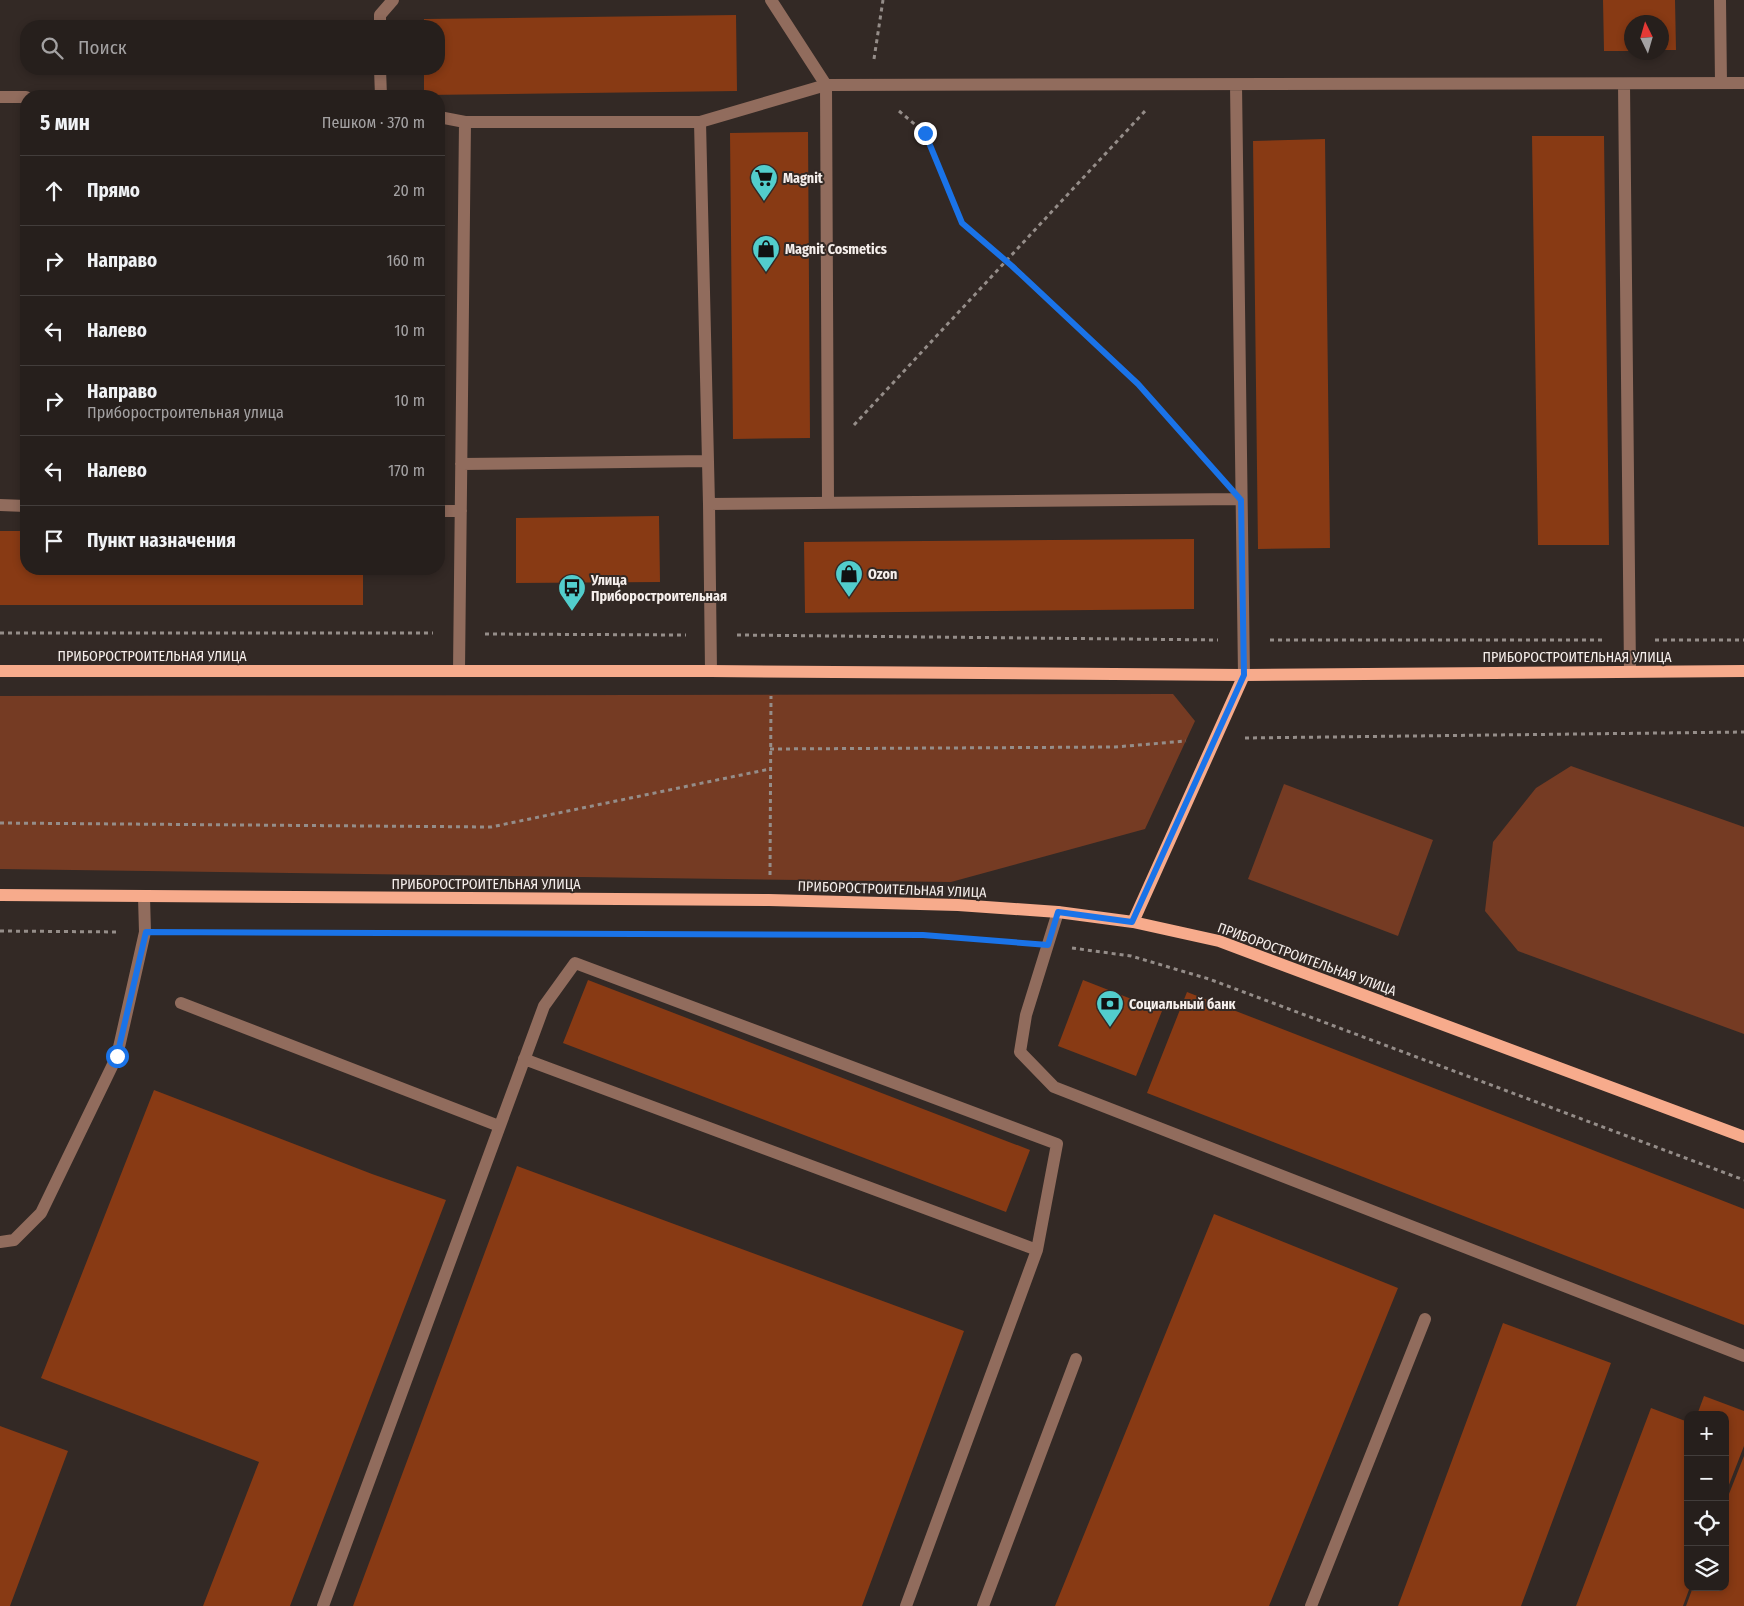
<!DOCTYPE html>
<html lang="ru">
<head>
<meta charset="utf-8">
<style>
	body { margin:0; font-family:"Fira Sans Condensed",sans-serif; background:#322c29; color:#f1f3f6 }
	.controls { position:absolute; right:15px; bottom:15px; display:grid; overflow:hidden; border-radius:10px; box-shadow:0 2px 8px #0003 }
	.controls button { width:45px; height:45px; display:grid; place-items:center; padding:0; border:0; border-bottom:1px solid #423d3b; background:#261f1c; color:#f1f3f6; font:25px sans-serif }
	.compass { position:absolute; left:1624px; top:15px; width:45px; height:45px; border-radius:50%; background:#261f1c; box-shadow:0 2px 8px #0003; rotate:355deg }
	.stop { position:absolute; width:15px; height:15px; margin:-11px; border:4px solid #1a73e8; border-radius:50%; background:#fff }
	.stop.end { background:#1a73e8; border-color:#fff; box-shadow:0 1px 5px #0008 }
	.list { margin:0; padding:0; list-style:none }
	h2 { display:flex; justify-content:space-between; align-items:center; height:65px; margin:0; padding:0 20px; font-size:21px }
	h2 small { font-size:16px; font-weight:400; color:#a4a2a3 }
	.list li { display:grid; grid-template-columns:32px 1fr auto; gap:15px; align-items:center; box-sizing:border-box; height:70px; padding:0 20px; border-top:1px solid #423d3b }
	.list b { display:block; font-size:19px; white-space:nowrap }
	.list p { margin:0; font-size:16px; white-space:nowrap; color:#a4a2a3 }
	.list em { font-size:16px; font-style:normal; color:#a4a2a3 }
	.icon { flex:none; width:28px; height:28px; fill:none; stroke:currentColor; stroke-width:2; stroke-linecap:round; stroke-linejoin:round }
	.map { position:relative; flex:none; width:1744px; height:1606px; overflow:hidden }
	.search { position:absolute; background:#261f1c; box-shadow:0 2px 8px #0003; left:20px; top:20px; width:425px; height:55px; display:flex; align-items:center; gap:12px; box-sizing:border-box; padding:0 18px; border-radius:20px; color:#a4a2a3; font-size:19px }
	.panel { position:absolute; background:#261f1c; box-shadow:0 2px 8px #0003; left:20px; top:90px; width:425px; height:485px; border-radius:20px }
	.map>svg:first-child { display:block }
	.green { fill:#753b23 }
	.building { fill:#883a14 }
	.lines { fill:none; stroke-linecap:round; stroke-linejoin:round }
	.path { stroke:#958d89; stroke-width:3; stroke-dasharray:4 4; stroke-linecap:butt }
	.minor { stroke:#916c5d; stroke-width:12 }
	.major { stroke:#f7ab8c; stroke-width:12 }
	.route { stroke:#1a73e8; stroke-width:6 }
	.labels { text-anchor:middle; stroke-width:4; stroke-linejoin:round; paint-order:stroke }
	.poi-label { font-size:14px; font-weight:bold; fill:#f6efec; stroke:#332925; text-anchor:start }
	.street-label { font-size:14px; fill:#f6efec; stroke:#332925 }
</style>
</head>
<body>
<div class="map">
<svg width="1744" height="1606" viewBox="0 0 1744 1606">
	<rect width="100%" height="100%" fill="#332925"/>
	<path class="green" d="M1173,694L1195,721L1145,829L951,882L0,869V696Z
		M1571,766L1744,827V1034L1518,951L1485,911L1493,842L1536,788Z
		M1284,784L1433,840L1398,936L1248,879Z"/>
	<path class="building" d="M1603,0H1675L1676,50H1662V22H1632V51H1604Z
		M736,15L737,91L424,95V69H439V26H424V19Z
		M808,132L810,438L733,439L730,133Z
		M1532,136H1604L1609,545H1538Z
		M1325,139L1330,548L1258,549L1253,141Z
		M659,516L660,582L516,583V518Z
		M0,531H26V569H363V605H0Z
		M1194,539V609L805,613L804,542Z
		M588,980L1030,1150L1006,1212L563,1043Z
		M1083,980L1162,1011L1136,1076L1058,1046Z
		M1187,992L1744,1209V1325L1147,1093Z
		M154,1090L372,1174L446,1200L290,1606H203L259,1462L41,1378Z
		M517,1166L964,1331L862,1606H353Z
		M1214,1214L1398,1288L1269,1606H1055Z
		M1503,1323L1611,1363L1521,1606H1398Z
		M1704,1396L1744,1411V1446L1725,1495V1415H1697Z
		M1651,1408L1688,1422V1587H1690L1683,1606H1576Z
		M0,1426L68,1451L10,1606H0Z
		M1744,1456V1606H1686L1693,1587H1725V1504Z"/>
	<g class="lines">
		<path class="path" d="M874,59L883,0
			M899,111L925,133L962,223L1012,266L1138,384L1214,469
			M854,425L1146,110
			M0,633H433
			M485,634L686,635
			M737,635L1218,640
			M1270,640H1603
			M1655,640H1744
			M1245,738L1744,732
			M770,749L1115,747L1186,741
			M0,823L491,827L770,769
			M770,875L771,696
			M0,931L119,932
			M171,932L923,935L1022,943
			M1072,948L1131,956L1209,979L1744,1180"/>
		<path class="minor" d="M771,0L826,85L828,502
			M1720,0L1721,83
			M380,26V15L393,0
			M380,69L381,96
			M1624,84L1630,671
			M1236,85L1244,675
			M0,97H26
			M439,117L465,122
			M700,122L826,85L1744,83
			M461,464L708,461
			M709,504L1241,499
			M0,505L26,506
			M439,511H461
			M459,671L465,122H700L709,504L711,671
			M1058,912L1026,1015L1020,1052L1054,1087L1744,1356
			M181,1003L499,1126
			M524,1059L1037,1250
			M0,1242L14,1240L41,1213L117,1056L145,932L144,897
			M323,1606L544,1006L575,963L1057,1144L1037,1250L906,1606
			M983,1606L1076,1359
			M1311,1606L1425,1319"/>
		<path class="major" d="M0,671H711L1244,675L1744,671
			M0,895L769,900L958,905L1058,912L1133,922L1219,941L1744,1137
			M1133,922L1244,675"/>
	</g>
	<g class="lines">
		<path class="route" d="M117,1056L146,932L923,935L1048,945L1058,912L1132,922L1244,675L1241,500L1138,384L1012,266L962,223L925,133"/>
	</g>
	<defs>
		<symbol id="supermarket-pin" viewBox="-11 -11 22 30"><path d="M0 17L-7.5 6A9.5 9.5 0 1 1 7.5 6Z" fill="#52cdcc" stroke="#332925"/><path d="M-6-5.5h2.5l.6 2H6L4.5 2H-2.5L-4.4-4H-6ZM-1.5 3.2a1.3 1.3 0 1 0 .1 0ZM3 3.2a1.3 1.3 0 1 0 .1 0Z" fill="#111"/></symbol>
		<symbol id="shop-pin" viewBox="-11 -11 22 30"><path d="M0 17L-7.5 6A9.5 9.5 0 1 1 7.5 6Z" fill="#52cdcc" stroke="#332925"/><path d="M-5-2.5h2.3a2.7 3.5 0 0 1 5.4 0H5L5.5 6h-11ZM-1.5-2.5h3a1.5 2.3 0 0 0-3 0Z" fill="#111"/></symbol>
		<symbol id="bus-pin" viewBox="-11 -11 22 30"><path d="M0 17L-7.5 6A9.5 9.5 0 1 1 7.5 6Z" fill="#52cdcc" stroke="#332925"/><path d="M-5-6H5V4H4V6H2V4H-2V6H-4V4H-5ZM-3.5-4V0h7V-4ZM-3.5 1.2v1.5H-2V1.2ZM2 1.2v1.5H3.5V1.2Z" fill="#111"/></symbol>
		<symbol id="bank-pin" viewBox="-11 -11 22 30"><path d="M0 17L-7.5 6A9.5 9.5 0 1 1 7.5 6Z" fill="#52cdcc" stroke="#332925"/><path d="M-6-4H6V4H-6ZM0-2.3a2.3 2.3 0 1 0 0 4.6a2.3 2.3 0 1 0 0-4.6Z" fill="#111"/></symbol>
	</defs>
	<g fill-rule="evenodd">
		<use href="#supermarket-pin" x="748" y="162" width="32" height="43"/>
		<use href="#shop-pin" x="750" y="233" width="32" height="43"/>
		<use href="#shop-pin" x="833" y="558" width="32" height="43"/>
		<use href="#bus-pin" x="556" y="572" width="32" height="43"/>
		<use href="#bank-pin" x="1094" y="988" width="32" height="43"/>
	</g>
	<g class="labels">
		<g class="poi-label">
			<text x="783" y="183">Magnit</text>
			<text x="785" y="254">Magnit Cosmetics</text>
			<text x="868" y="579">Ozon</text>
			<text x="591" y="585">Улица<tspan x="591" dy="16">Приборостроительная</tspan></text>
			<text x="1129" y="1009">Социальный банк</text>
		</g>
		<g class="street-label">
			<text x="152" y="661">ПРИБОРОСТРОИТЕЛЬНАЯ УЛИЦА</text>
			<text x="1577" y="662">ПРИБОРОСТРОИТЕЛЬНАЯ УЛИЦА</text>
			<text x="486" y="889">ПРИБОРОСТРОИТЕЛЬНАЯ УЛИЦА</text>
			<text transform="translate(892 889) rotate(2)" y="5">ПРИБОРОСТРОИТЕЛЬНАЯ УЛИЦА</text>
			<text transform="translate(1307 959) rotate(20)" y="5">ПРИБОРОСТРОИТЕЛЬНАЯ УЛИЦА</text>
		</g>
	</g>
</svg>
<div class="controls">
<button>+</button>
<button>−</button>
<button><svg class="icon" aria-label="locate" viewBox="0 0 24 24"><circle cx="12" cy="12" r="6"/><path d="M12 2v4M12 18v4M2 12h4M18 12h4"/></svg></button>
<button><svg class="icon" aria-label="layers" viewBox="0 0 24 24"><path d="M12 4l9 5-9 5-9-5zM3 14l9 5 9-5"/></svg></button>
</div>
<svg class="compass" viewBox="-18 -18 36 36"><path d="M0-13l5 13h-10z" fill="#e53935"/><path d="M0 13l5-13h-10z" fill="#a4a2a3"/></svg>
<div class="stop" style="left:117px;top:1056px"></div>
<div class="stop end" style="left:925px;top:133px"></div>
<div class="search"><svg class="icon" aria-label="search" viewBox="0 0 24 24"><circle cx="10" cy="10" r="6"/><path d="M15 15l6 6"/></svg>Поиск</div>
<section class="panel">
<h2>5 мин<small>Пешком · 370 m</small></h2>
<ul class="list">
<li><svg class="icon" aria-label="ahead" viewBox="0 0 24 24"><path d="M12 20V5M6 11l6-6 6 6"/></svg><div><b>Прямо</b></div><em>20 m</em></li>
<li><svg class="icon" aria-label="right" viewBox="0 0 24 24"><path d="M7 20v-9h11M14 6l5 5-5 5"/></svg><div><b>Направо</b></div><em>160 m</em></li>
<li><svg class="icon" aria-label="left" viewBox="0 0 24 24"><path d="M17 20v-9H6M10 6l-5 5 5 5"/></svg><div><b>Налево</b></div><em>10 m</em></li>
<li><svg class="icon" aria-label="right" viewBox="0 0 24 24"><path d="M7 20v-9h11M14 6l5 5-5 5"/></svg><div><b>Направо</b><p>Приборостроительная улица</p></div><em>10 m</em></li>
<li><svg class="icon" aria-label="left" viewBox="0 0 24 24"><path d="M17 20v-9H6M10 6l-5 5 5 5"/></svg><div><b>Налево</b></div><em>170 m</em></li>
<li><svg class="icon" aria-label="arrive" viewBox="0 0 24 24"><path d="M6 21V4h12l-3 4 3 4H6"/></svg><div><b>Пункт назначения</b></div></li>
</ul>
</section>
</div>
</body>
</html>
